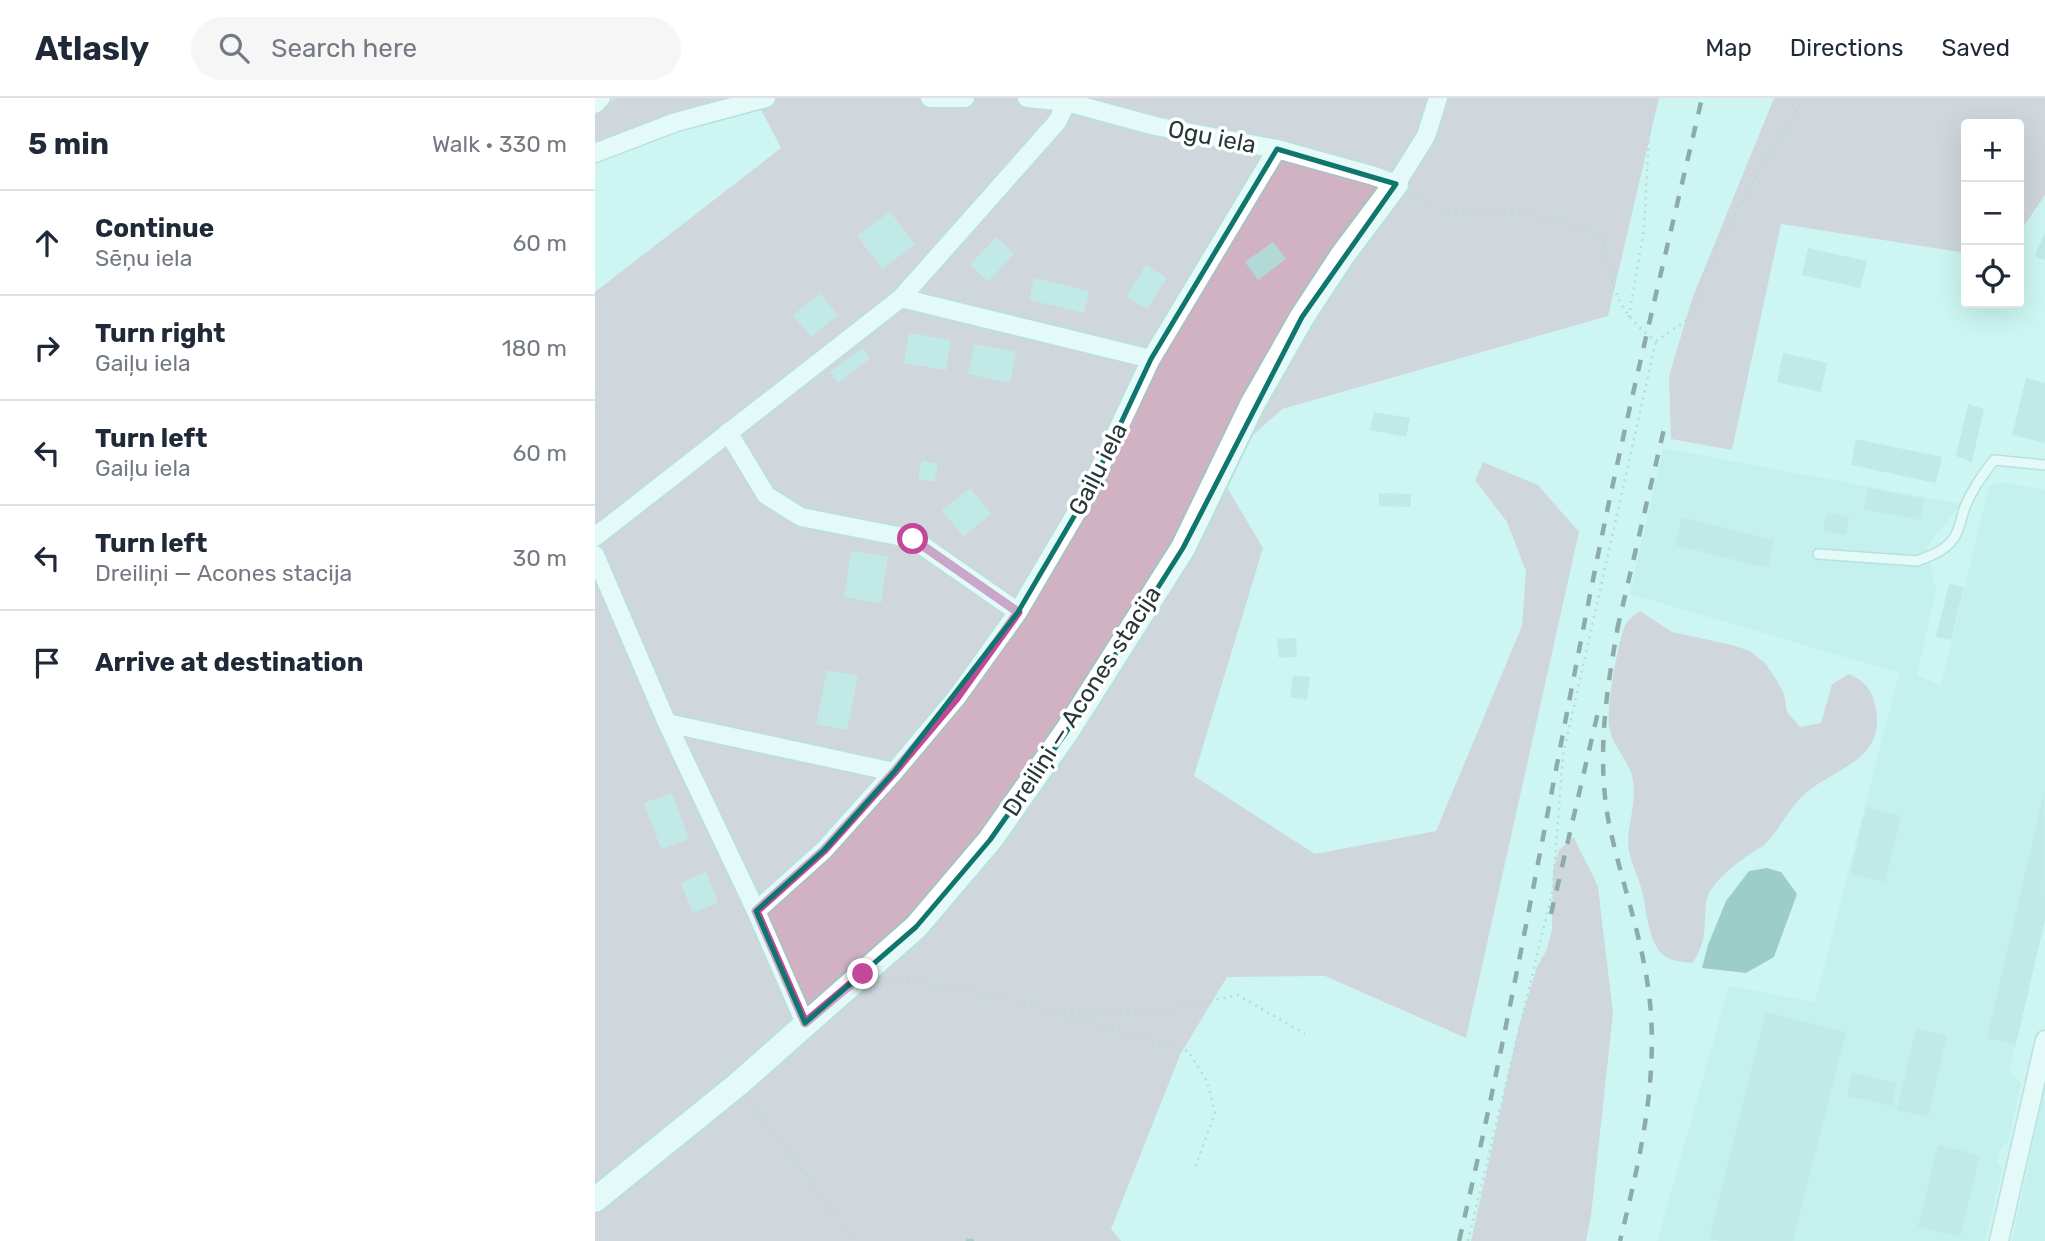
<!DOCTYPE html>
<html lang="en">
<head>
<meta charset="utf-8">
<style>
	body { margin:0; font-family:Rubik,sans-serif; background:#f6f6f7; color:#1f2937 }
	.controls { position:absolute; right:21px; top:21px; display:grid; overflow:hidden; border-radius:7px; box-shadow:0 7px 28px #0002 }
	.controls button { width:63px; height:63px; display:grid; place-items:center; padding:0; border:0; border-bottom:2px solid #e0e1e3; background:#fff; color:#1f2937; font:35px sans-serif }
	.stop { position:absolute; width:21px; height:21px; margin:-16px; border:5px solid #c34899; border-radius:50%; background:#fff }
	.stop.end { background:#c34899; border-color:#fff; box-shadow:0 2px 7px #0008 }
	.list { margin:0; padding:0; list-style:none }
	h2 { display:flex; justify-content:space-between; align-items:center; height:91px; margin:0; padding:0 28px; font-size:30px }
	h2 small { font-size:23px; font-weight:400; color:#747a83 }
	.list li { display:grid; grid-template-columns:46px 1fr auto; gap:21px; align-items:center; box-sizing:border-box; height:105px; padding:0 28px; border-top:2px solid #e0e1e3 }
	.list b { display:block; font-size:26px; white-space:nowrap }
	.list p { margin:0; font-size:23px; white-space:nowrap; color:#747a83 }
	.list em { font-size:23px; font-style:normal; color:#747a83 }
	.icon { flex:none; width:38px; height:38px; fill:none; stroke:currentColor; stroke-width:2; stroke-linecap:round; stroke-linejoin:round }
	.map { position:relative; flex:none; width:1450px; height:1143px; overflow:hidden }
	header { display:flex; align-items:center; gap:42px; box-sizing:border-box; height:98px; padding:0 35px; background:#fff; border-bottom:2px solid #e0e1e3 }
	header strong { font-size:33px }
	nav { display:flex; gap:38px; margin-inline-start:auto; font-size:24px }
	.search { width:490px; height:63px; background:#f6f6f7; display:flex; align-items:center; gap:18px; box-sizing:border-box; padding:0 24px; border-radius:38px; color:#747a83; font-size:26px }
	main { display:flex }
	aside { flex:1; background:#fff }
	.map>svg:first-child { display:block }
	.built { fill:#b9eae6 }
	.green { fill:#d0b2c3 }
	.water { fill:#619b97 }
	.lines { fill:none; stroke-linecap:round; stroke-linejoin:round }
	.stream { stroke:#619b97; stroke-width:4.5 }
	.building { fill:#b2d9d6 }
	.lane-casing { stroke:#9fc6c3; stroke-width:12 }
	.street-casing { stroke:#9fc6c3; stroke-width:21 }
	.secondary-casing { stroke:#9fc6c3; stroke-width:28 }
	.path { stroke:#99bab8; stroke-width:2.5; stroke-dasharray:2 5; stroke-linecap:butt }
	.lane { stroke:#fff; stroke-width:9 }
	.street { stroke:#fff; stroke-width:18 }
	.secondary { stroke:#fff; stroke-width:24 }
	.rail { stroke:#3f5251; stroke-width:4.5; stroke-dasharray:12 12; stroke-linecap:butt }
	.route { stroke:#c34899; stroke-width:9 }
	.marked { fill:none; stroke:#0f766e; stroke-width:5; stroke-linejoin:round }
	.labels { text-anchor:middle; stroke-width:7; stroke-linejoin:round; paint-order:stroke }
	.street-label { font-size:24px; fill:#283837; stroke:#fff }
</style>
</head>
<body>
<header>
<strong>Atlasly</strong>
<div class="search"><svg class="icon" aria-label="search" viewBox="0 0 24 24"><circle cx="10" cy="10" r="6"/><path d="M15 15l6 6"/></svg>Search here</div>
<nav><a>Map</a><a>Directions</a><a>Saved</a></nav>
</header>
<main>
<aside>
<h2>5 min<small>Walk · 330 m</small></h2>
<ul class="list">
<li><svg class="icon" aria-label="ahead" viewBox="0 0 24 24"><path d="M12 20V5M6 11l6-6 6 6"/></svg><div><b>Continue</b><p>Sēņu iela</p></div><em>60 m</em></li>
<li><svg class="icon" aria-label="right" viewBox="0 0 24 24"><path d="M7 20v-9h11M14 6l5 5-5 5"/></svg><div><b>Turn right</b><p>Gaiļu iela</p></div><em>180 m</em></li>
<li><svg class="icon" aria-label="left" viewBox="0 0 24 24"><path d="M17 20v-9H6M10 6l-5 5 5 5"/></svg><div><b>Turn left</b><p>Gaiļu iela</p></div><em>60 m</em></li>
<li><svg class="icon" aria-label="left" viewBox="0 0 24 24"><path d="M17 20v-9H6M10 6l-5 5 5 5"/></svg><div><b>Turn left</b><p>Dreiliņi — Acones stacija</p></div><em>30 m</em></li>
<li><svg class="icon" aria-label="arrive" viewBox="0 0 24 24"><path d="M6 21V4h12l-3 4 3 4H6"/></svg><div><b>Arrive at destination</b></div></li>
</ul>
</aside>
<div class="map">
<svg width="1450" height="1143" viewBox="0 0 1450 1143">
	<rect width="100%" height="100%" fill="#cdf6f3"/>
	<path class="built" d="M1068,350L1366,406L1332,449L1341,492L1322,577L1346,588L1394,388L1406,384L1450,392V822L1414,974L1426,985L1413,1045L1407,1048L1402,1063L1407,1072L1390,1143H1062L1134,888L1220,904L1304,575L1035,496Z
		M1450,988V1143H1417Z"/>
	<path class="green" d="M19,0H130L0,47V18Z
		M160,0H1064L1013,218L687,311L621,371L668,450L599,678L720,756L841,733L927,528L931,473L912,424L880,382L888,364L943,387L984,434L871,940L730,878L632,879L585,957L516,1131L526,1143H0V194L186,50Z
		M1179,0H1450V97L1424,135V26H1371V155L1186,126L1137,352L1076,341L1074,278L1097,201Z
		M1045,513L1077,534L1137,547L1155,553L1170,565L1181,581L1189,596L1192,614L1205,629L1226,625L1237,586L1254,576C1271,584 1278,592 1281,612C1290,662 1240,670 1211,695C1194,709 1186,730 1171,745C1168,749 1162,751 1158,754C1143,764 1128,775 1118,789C1107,804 1112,818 1109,835C1108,846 1103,856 1098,865C1088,864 1075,863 1068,857C1054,844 1051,814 1048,797C1044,777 1032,761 1033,740C1035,721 1041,701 1038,682C1034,661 1017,649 1014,628C1011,613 1023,542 1030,528C1032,522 1040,517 1045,513Z
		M979,739C986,757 996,771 1003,789L1018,915L996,1118L991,1143H876L924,928L942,869L952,851L957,832L958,772L964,752Z"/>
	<path class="water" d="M1172,770L1186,774L1202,796L1179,859L1151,875L1107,870L1113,847L1131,803L1154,773Z"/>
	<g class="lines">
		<path class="stream" d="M373,1143H377"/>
	</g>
	<path class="building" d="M295,113L320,146L287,171L262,138Z
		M1450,134V162L1440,158Z
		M401,139L419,156L393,184L375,167Z
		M678,144L691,161L663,182L650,164Z
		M1213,150L1272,163L1265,190L1207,177Z
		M551,167L572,180L552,211L531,199Z
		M439,180L494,193L489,215L434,202Z
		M225,196L243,217L216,239L198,217Z
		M314,235L356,242L351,272L309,265Z
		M379,246L421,254L415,285L373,276Z
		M268,250L275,260L243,285L235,274Z
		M1188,255L1232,265L1226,294L1182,284Z
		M1431,280L1450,285V345L1417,337Z
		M1373,306L1389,311L1377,364L1361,358Z
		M779,314L815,320L811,339L775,332Z
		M1261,341L1347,359L1341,385L1256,367Z
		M327,362L343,366L339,384L323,381Z
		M375,390L396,416L368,439L347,412Z
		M1273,390L1329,401L1325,422L1269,411Z
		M784,395L816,396V409L784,408Z
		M1232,415L1254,418L1251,437L1228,433Z
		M1087,419L1179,442L1173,470L1080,447Z
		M256,453L293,458L286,505L249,499Z
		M1354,486L1369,489L1356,542L1341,539Z
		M701,540L702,559L684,560L682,541Z
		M232,572L263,578L252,632L221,626Z
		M698,577L715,579L712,602L695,599Z
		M1449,694L1450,822L1421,946L1392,940Z
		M77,695L94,741L66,751L49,705Z
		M1271,709L1306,718L1290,784L1255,776Z
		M111,774L123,805L98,815L86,785Z
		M1171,914L1251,934L1198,1143H1126L1114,1140Z
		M1321,930L1352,938L1333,1019L1302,1012Z
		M1257,975L1302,985L1297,1008L1252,998Z
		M1343,1047L1385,1057L1365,1139L1323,1129Z"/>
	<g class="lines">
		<defs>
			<path id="lane" d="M1223,456L1322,463C1335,458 1350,453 1359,440C1365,432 1366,419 1370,409C1377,391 1388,377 1399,362L1450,367"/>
			<path id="street" d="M335,0H370
				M432,0L472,4L560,28L682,51L779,78L801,86L831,38L843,0
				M0,6L6,0
				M0,55L81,24L171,0
				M306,200L556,261
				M133,334L171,397L206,419L318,441L423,514
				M0,439L306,200L462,24L472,4
				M0,457L72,625L161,813L229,752L299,674L362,599L423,514L494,393L556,261L682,51
				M72,625L299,674
				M161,813L210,925
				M1404,1143L1450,942"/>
			<path id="secondary" d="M0,1102L142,987L321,829L395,742L472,633L588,450L657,307L707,219L747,158L801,86"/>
		</defs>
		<use href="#lane" class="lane-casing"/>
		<use href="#street" class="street-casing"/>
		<use href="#secondary" class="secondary-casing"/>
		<path class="path" d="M816,95L846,113L925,115L962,122L1005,136L1009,141C1014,186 1023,216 1061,243L1095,220L1107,184L1123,148L1147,102L1209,0
			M1034,219L1049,131L1056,0
			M291,883L345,887L425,904L593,953L612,983L620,1015L600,1069
			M469,915L553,916L643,897L710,936
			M155,1004L261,1143
			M873,1143L958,791L968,657L1061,243"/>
		<use href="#lane" class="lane"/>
		<use href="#street" class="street"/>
		<use href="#secondary" class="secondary"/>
		<path class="rail" d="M1024,523C1011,593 1000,665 1016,735C1030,796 1052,854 1056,917C1061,994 1043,1069 1025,1143
			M1022,532L1069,331
			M956,816L1003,614
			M864,1143C918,914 957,683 1004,452C1035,301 1072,151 1107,0"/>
	</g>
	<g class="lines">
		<path class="route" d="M268,876L210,925L161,813L229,752L299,674L362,599L423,514L318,441"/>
	</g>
	<path d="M0 0H1450V1143H0ZM682,51L801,86L707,219L588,450L472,633L395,742L321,829L210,925L161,813L229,752L299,674L423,514L494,393L556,261Z" fill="#cdf6f3" fill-opacity=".55" fill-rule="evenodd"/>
	<path class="marked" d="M682,51L801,86L707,219L588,450L472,633L395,742L321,829L210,925L161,813L229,752L299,674L423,514L494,393L556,261Z"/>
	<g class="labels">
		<g class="street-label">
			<text transform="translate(617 39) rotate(11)" y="8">Ogu iela</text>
			<text transform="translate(503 371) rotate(-63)" y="8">Gaiļu iela</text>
			<text transform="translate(487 603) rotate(-57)" y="8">Dreiliņi — Acones stacija</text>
		</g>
	</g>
</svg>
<div class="controls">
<button>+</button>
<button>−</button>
<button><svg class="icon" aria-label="locate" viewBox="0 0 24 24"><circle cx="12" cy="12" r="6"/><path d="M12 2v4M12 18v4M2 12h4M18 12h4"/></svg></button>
</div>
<div class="stop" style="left:318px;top:441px"></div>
<div class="stop end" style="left:268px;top:876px"></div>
</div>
</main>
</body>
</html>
